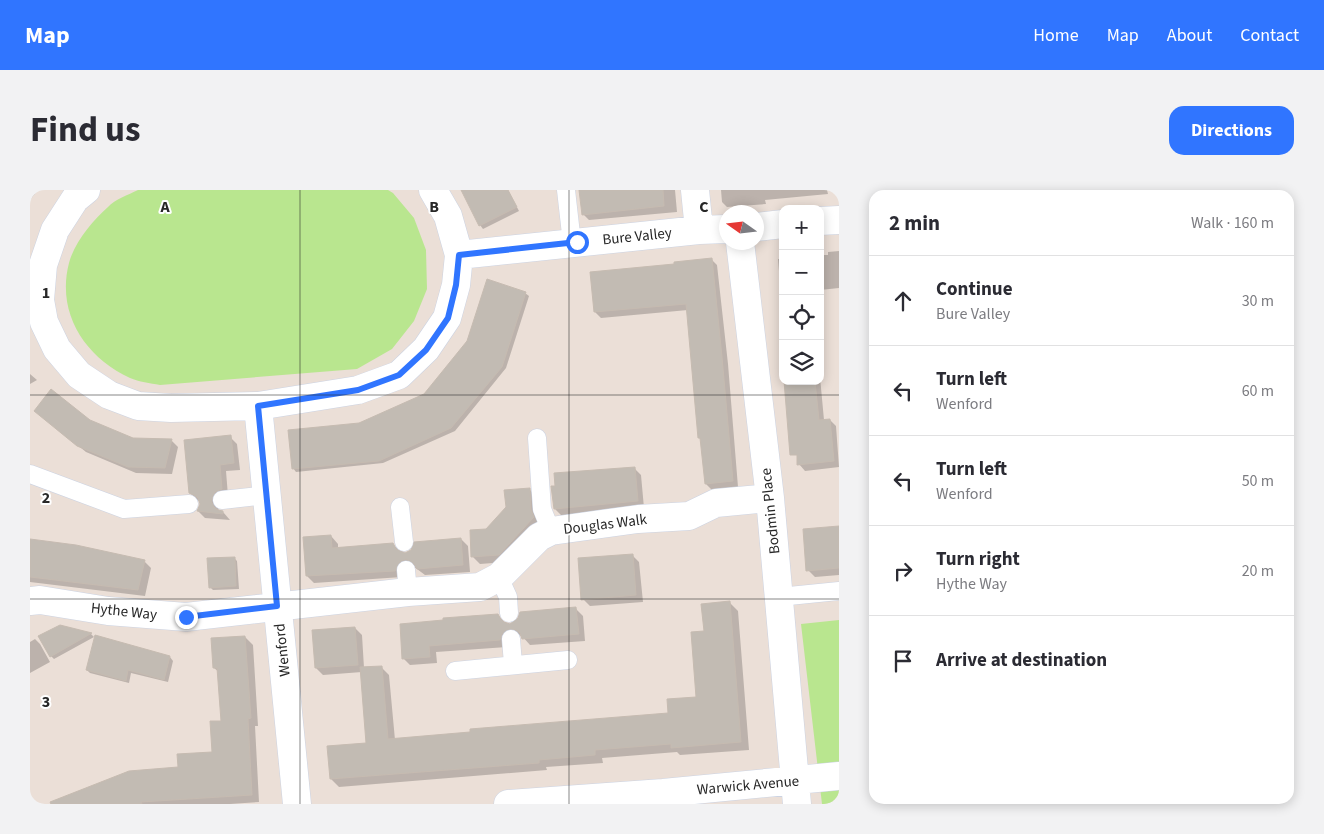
<!DOCTYPE html>
<html lang="en">
<head>
<meta charset="utf-8">
<style>
	body { margin:0; font-family:"Source Sans 3",sans-serif; background:#f2f2f3; color:#2b2b33 }
	.controls { position:absolute; right:15px; top:15px; display:grid; overflow:hidden; border-radius:10px; box-shadow:0 2px 12px #0003 }
	.controls button { width:45px; height:45px; display:grid; place-items:center; padding:0; border:0; border-bottom:1px solid #e1e1e2; background:#fff; color:#2b2b33; font:25px sans-serif }
	.compass { position:absolute; left:689px; top:15px; width:45px; height:45px; border-radius:50%; background:#fff; box-shadow:0 2px 12px #0003; rotate:284deg }
	.stop { position:absolute; width:15px; height:15px; margin:-11px; border:4px solid #3075ff; border-radius:50%; background:#fff }
	.stop.end { background:#3075ff; border-color:#fff; box-shadow:0 1px 5px #0008 }
	.list { margin:0; padding:0; list-style:none }
	h2 { display:flex; justify-content:space-between; align-items:center; height:65px; margin:0; padding:0 20px; font-size:21px }
	h2 small { font-size:16px; font-weight:400; color:#7c7c81 }
	.list li { display:grid; grid-template-columns:32px 1fr auto; gap:15px; align-items:center; box-sizing:border-box; height:90px; padding:0 20px; border-top:1px solid #e1e1e2 }
	.list b { display:block; font-size:19px; white-space:nowrap }
	.list p { margin:0; font-size:16px; white-space:nowrap; color:#7c7c81 }
	.list em { font-size:16px; font-style:normal; color:#7c7c81 }
	.icon { flex:none; width:28px; height:28px; fill:none; stroke:currentColor; stroke-width:2; stroke-linecap:round; stroke-linejoin:round }
	.map { position:relative; flex:none; width:809px; height:614px; overflow:hidden; border-radius:15px }
	header { display:flex; align-items:center; gap:30px; box-sizing:border-box; height:70px; padding:0 25px; background:#3075ff; color:#fff }
	header strong { font-size:24px }
	nav { display:flex; gap:28px; margin-inline-start:auto; font-size:18px }
	.intro { display:flex; align-items:center; justify-content:space-between; box-sizing:border-box; height:120px; padding:0 30px }
	h1 { margin:0; font-size:35px }
	.button { padding:12px 22px; border-radius:15px; background:#3075ff; color:#fff; font-size:18px; font-weight:700 }
	main { display:flex; gap:30px; padding:0 30px }
	aside { flex:1; background:#fff; border-radius:15px; box-shadow:0 2px 12px #0003 }
	.map>svg:first-child { display:block }
	.green { fill:#b9e68f }
	.shadow { fill:#0003 }
	.building { fill:#c2bbb3; stroke:#c6bbb1 }
	.lines { fill:none; stroke-linecap:round; stroke-linejoin:round }
	.lane-casing { stroke:#ccd3e2; stroke-width:19 }
	.street-casing { stroke:#ccd3e2; stroke-width:29 }
	.lane { stroke:#fff; stroke-width:18 }
	.street { stroke:#fff; stroke-width:28 }
	.route { stroke:#3075ff; stroke-width:6 }
	.grid { fill:none; stroke:#272727; stroke-width:1; stroke-opacity:0.55 }
	.labels { text-anchor:middle; stroke-width:4; stroke-linejoin:round; paint-order:stroke }
	.street-label { font-size:15px; fill:#272727; stroke:#fff }
	.grid-label { font-size:16px; text-anchor:middle; font-weight:bold; fill:#272727; stroke:#fff; stroke-width:4; stroke-linejoin:round; paint-order:stroke }
</style>
</head>
<body>
<header>
<strong>Map</strong>
<nav><a>Home</a><a>Map</a><a>About</a><a>Contact</a></nav>
</header>
<div class="intro"><h1>Find us</h1><a class="button">Directions</a></div>
<main>
<div class="map">
<svg width="809" height="614" viewBox="0 0 809 614">
	<rect width="100%" height="100%" fill="#ebdfd7"/>
	<path class="green" d="M108,0H358L363,3L384,28L396,60L397,99L384,131L362,159L327,179L130,195C120,193 109,192 100,188C55,167 26,123 39,73C44,53 63,30 78,17C85,9 98,5 108,0Z
		M809,430V614H792L771,434Z"/>
	<path class="shadow" d="M0,0H8L0,10Z
		M432,0H478L489,21L453,39L450,35Z
		M550,0H645L647,22L559,30L553,24Z
		M691,0H797L798,4L735,10L736,14L697,17L692,12Z
		M809,61V98L790,100V65H798V62Z
		M681,69L687,75L698,174L708,297L682,300L676,294L672,250L669,248L658,120L571,128L565,122L646,75Z
		M748,69H753V131Z
		M495,103L499,106L476,178L425,241L353,273L266,282L263,278L329,234L395,205Z
		M751,139H753V161Z
		M0,184L7,190L0,194Z
		M790,187L794,230H800L806,236L809,277L775,281L769,274L756,191H790Z
		M6,221L59,231L103,249L141,250L148,257L142,284L106,283L56,262Z
		M200,247L207,254L210,280L196,281L198,306L192,309L188,318L189,321L193,322L200,330L175,328L168,321L171,314L170,311L167,310L160,303Z
		M604,278L611,285L614,318L532,326L525,319Z
		M499,299L506,306L510,334L476,372L450,374L443,367L457,340Z
		M809,337V385L785,387L778,380Z
		M301,346L308,354V358L363,354L370,362L375,364L431,349L438,356L440,382L395,385L383,376L372,387L284,393L277,386Z
		M0,357L114,371L121,378L115,406L0,392Z
		M602,365L609,372L613,412L560,416L553,409Z
		M204,368L207,371L209,399L183,400L180,397Z
		M700,413L708,421L719,560L650,565L647,562L572,568L573,573L516,577L517,580L309,597L301,589L337,554L332,482L293,485L286,478L325,438L332,445L334,478L351,477L359,485L365,550L639,524L668,508L675,442Z
		M546,419L553,426L555,451L500,455L492,446L487,445L477,457L406,462L407,473L380,475L373,468L371,435L468,425L476,434L480,435L489,429Z
		M30,436L61,444L64,447L24,469L21,466Z
		M215,447L223,455L228,536H225L229,612L200,614H20L99,582L149,578L184,563L192,532L189,482L184,478Z
		M5,449L10,454L20,472L0,483V452Z
		M140,467L143,471L138,492L101,483L99,493L60,483L57,480Z"/>
	<path class="building" d="M431,0H478L487,17L449,36Z
		M549,0H633L634,16L552,25Z
		M682,68L692,167L703,291L675,294L670,248H668L656,114L564,122L560,82L644,74V72Z
		M457,89L496,102L472,177L421,238L349,271L262,279L258,240L329,233L394,204L437,151Z
		M754,191H785L789,230L800,229L804,271L767,275V265H760Z
		M21,199L60,230L103,248L142,249L135,278L98,277L47,256L4,221Z
		M201,245L204,273L190,275L192,299L185,302L181,311L184,317L188,320L193,321V324L167,321L170,314L168,308L164,305L159,303L154,250Z
		M605,277L608,311L524,319L521,296H525L524,283Z
		M500,298L501,320L504,327L469,365L441,367L440,340L456,339L476,317L474,300Z
		M809,336V378L776,381L773,339Z
		M301,345L302,358L363,353L366,359L375,363L381,360L384,352L431,348L433,375L387,379L384,374L376,369L370,372L365,381L276,386L273,347Z
		M0,349L46,355L115,370L108,400L0,387Z
		M603,364L606,405L551,410L548,368Z
		M205,367L206,396L179,398L177,368Z
		M700,411L711,552L641,558V554L565,560V565L509,570V573L300,589L297,556L336,553L330,477L352,476L358,549L440,542V539L638,523L637,509L666,507L661,442L674,441L671,414Z
		M546,417L549,444L492,449L490,443L486,440L480,439L472,444L470,450L399,456L400,467L372,469L370,434L413,430V428L468,424L470,428L474,432L480,434L488,428L490,422Z
		M30,435L62,443L20,467L8,446Z
		M325,437L328,475L285,478L282,440Z
		M65,445L140,466L134,490L98,480L96,491L56,480Z
		M215,446L221,528L218,529L222,605L111,612L112,614H21L20,612L99,581L148,577L147,564L182,562L180,531H191L187,478H183L181,448Z"/>
	<g class="lines">
		<defs>
			<path id="lane" d="M536,0L542,53
				M507,248L512,319L521,341
				M0,284L94,319L159,314
				M192,310L237,305
				M370,317L374,352
				M376,380L378,402
				M469,387L478,407L479,423
				M749,407L809,401
				M481,449L483,474
				M425,481L538,470"/>
			<path id="street" d="M56,0L45,9L25,40L13,75L10,110L14,132L27,159L49,185L79,205L108,216L141,218L228,216L328,200L369,185L396,159L417,128L426,95L429,65L418,26L403,0
				M665,0L669,40
				M790,31L809,30
				M726,37L753,34
				M710,52L740,308L767,614
				M429,65L669,40L696,39
				M228,216L267,614
				M0,411L10,410L78,421L156,427L378,402L450,397L469,387L509,347L521,341L608,329L659,326L686,313L740,308
				M478,614L633,603L809,586"/>
		</defs>
		<use href="#lane" class="lane-casing"/>
		<use href="#street" class="street-casing"/>
		<use href="#lane" class="lane"/>
		<use href="#street" class="street"/>
	</g>
	<g class="lines">
		<path class="route" d="M156,427L247,416L228,216L328,200L369,185L396,160L418,128L426,95L429,65L547,52"/>
	</g>
	<path class="grid" d="M270,0V614M539,0V614M0,205H809M0,409H809"/>
	<g class="labels">
		<g class="street-label">
			<text transform="translate(607 46) rotate(-6)" y="5">Bure Valley</text>
			<text transform="translate(740 321) rotate(-96)" y="5">Bodmin Place</text>
			<text transform="translate(575 334) rotate(-7)" y="5">Douglas Walk</text>
			<text transform="translate(94 421) rotate(6)" y="5">Hythe Way</text>
			<text transform="translate(252 460) rotate(-96)" y="5">Wenford</text>
			<text transform="translate(718 595) rotate(-5)" y="5">Warwick Avenue</text>
		</g>
	</g>
	<g class="grid-label">
		<text x="135" y="22">A</text>
		<text x="404" y="22">B</text>
		<text x="674" y="22">C</text>
		<text x="16" y="108">1</text>
		<text x="16" y="313">2</text>
		<text x="16" y="517">3</text>
	</g>
</svg>
<div class="controls">
<button>+</button>
<button>−</button>
<button><svg class="icon" aria-label="locate" viewBox="0 0 24 24"><circle cx="12" cy="12" r="6"/><path d="M12 2v4M12 18v4M2 12h4M18 12h4"/></svg></button>
<button><svg class="icon" aria-label="layers" viewBox="0 0 24 24"><path d="M12 4l9 5-9 5-9-5zM3 14l9 5 9-5"/></svg></button>
</div>
<svg class="compass" viewBox="-18 -18 36 36"><path d="M0-13l5 13h-10z" fill="#e53935"/><path d="M0 13l5-13h-10z" fill="#7c7c81"/></svg>
<div class="stop" style="left:547px;top:52px"></div>
<div class="stop end" style="left:156px;top:427px"></div>
</div>
<aside>
<h2>2 min<small>Walk · 160 m</small></h2>
<ul class="list">
<li><svg class="icon" aria-label="ahead" viewBox="0 0 24 24"><path d="M12 20V5M6 11l6-6 6 6"/></svg><div><b>Continue</b><p>Bure Valley</p></div><em>30 m</em></li>
<li><svg class="icon" aria-label="left" viewBox="0 0 24 24"><path d="M17 20v-9H6M10 6l-5 5 5 5"/></svg><div><b>Turn left</b><p>Wenford</p></div><em>60 m</em></li>
<li><svg class="icon" aria-label="left" viewBox="0 0 24 24"><path d="M17 20v-9H6M10 6l-5 5 5 5"/></svg><div><b>Turn left</b><p>Wenford</p></div><em>50 m</em></li>
<li><svg class="icon" aria-label="right" viewBox="0 0 24 24"><path d="M7 20v-9h11M14 6l5 5-5 5"/></svg><div><b>Turn right</b><p>Hythe Way</p></div><em>20 m</em></li>
<li><svg class="icon" aria-label="arrive" viewBox="0 0 24 24"><path d="M6 21V4h12l-3 4 3 4H6"/></svg><div><b>Arrive at destination</b></div></li>
</ul>
</aside>
</main>
</body>
</html>
